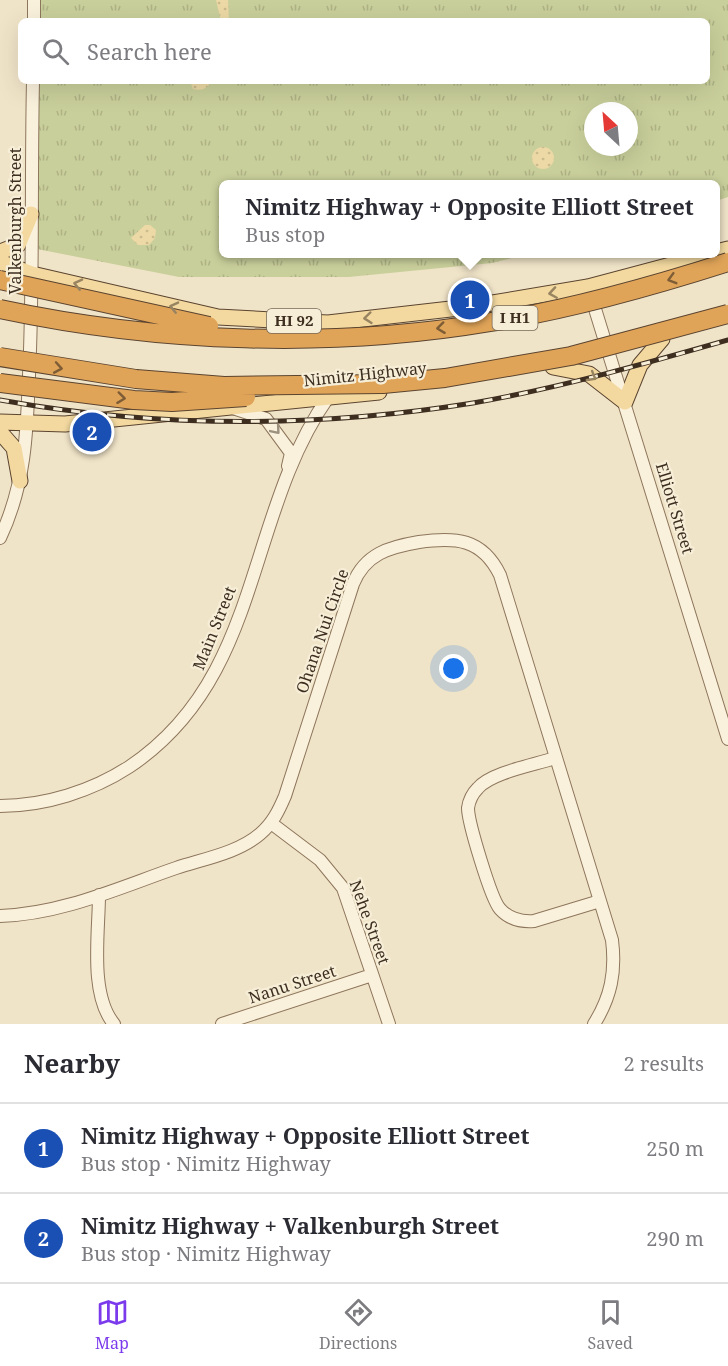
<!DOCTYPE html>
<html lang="en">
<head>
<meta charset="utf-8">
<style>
	body { margin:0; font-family:"Noto Serif",serif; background:#f7f7f7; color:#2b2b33 }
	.compass { position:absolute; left:584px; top:102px; width:54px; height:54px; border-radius:50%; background:#fff; box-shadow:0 6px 24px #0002; rotate:334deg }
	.you { position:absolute; left:454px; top:669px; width:21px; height:21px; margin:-15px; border:4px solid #fff; border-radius:50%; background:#1a73e8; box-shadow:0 0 0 9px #1a73e833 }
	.badge { display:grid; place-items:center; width:39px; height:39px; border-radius:50%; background:#7c3aed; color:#fff; font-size:20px; font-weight:700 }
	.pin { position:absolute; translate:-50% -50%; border:3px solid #fff; box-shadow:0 2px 6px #0006 }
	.popup { position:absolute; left:219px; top:180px; width:501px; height:78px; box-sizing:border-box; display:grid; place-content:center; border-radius:9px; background:#fff; filter:drop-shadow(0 2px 4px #0005); font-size:20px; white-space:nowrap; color:#7c7c81 }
	.popup b { font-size:22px; color:#2b2b33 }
	.popup::after { content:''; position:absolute; left:50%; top:100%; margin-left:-12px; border:12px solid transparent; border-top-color:#fff }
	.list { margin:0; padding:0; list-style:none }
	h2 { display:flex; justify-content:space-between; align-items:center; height:78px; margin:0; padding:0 24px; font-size:26px }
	h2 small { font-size:20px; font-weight:400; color:#7c7c81 }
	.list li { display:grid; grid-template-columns:39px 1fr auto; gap:18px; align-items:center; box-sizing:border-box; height:90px; padding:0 24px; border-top:2px solid #e1e1e2 }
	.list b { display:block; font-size:22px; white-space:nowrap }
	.list p { margin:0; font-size:20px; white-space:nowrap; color:#7c7c81 }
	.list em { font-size:20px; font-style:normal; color:#7c7c81 }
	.icon { flex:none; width:33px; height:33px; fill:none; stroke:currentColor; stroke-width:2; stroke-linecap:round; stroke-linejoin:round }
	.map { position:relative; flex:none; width:728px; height:1024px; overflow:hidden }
	.search { position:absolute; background:#fff; box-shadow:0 6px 24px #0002; left:18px; right:18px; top:18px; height:66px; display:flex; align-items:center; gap:15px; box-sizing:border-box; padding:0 21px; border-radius:9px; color:#7c7c81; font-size:22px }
	.sheet { height:258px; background:#fff }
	nav { display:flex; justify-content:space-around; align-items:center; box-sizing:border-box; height:84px; border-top:2px solid #e1e1e2; background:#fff; font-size:16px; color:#7c7c81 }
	nav a { display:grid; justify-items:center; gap:3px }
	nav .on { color:#7c3aed }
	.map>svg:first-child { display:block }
	.grass { fill:url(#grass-tufts); fill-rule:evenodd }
	.sand { fill:url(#sand-dots) }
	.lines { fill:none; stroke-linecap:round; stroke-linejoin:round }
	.minor-casing { stroke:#8d765c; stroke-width:14 }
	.major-casing { stroke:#5b4430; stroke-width:17 }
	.minor { stroke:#faf1dc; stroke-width:12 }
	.major { stroke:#f3d9a0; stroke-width:15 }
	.rail-casing { stroke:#3d2e20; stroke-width:5 }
	.rail { stroke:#f7eed8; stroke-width:3; stroke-dasharray:9; stroke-linecap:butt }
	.highway-bridge-casing { stroke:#5b4430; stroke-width:20; stroke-linecap:butt }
	.highway-bridge { stroke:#e0a458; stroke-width:18 }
	.oneway { stroke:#7e5d36 }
	.oneway2 { stroke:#988460 }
	.oneway3 { stroke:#9c907e }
	.labels { text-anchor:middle; stroke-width:4.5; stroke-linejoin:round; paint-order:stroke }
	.shield { fill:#f7eed8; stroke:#756857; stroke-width:1.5 }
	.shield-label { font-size:15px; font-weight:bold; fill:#3d2e20 }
	.street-label { font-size:16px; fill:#3d2e20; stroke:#f7eed8 }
</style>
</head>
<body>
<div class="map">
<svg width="728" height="1024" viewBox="0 0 728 1024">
	<defs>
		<pattern id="grass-tufts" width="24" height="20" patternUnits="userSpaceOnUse" patternTransform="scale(1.5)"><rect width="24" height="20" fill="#c9cf9b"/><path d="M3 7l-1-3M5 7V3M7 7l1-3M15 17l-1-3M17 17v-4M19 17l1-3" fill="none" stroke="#aeb285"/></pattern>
		<pattern id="sand-dots" width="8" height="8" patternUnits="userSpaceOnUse" patternTransform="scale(1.5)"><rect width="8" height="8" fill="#ecd9a5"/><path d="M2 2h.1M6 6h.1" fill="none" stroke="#cbbb8e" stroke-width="1.8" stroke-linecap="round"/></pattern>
	</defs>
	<rect width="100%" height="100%" fill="#f0e4c8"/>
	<path class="grass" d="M34,0H728V197L716,201V184H224V254H528L492,263L349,277H179L32,248L33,81H707V21H33ZM593,111H629V147H593Z"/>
	<path class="sand" d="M216,0H228L229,21H221Z
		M190,81H212C207,89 202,91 193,89Z
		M532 158a11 11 0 1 1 22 0a11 11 0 1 1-22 0Z
		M145,225H150L156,230L155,238L149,245H138L131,238Z"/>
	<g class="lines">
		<defs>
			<path id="minor" d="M34,21V0
				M591,296L728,739
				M233,408L266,419L291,453L288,466
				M0,538C29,477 27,416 30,350C33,260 31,171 33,81
				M555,758C535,765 492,772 478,788C473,793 469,801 468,808C468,822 491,899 500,909C509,919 521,922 534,921L600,901
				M0,806C45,806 92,791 129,767C264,677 244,516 329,396
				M271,823L320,860L343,888L389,1024
				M99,895C99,932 89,994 114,1024
				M0,916C62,914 118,888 176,868C203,859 238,853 260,834C273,823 279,810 285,796L353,584C365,554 389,547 419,542C455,537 482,538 500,575L612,940C616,972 611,997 594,1024
				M222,1024L372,975"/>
			<path id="major" d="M0,252L18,245L31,214
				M716,252L728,249
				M0,262L32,274L218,317L328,323L468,307L588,287L712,254
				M553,367L589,374L625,402L640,365L662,339
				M0,422L65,424L379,392
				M0,432L14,448L20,481"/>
		</defs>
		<use href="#minor" class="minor-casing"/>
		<use href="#major" class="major-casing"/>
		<use href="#minor" class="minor"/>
		<use href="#major" class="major"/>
		<defs>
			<path id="rail" d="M0,400C156,428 317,428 473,403C559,388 644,364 728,340"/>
		</defs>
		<use href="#rail" class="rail-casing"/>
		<use href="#rail" class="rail"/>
		<defs>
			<path id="highway-bridge" d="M0,280L209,326
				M0,309C159,343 331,349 491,322C572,309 650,287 728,262
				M0,357L136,379L224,386L383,384L445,378L571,356L728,314
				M0,383L134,400L172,402L246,397"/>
		</defs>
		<use href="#highway-bridge" class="highway-bridge-casing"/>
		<use href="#highway-bridge" class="highway-bridge"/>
	</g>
	<defs><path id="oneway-chevron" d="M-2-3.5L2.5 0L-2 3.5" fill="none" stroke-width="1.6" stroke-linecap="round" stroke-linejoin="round" transform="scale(1.5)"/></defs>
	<g class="oneway">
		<use href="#oneway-chevron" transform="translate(672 279) rotate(164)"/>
		<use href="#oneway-chevron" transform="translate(441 328) rotate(173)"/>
		<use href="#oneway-chevron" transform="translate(58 368) rotate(10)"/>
		<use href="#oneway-chevron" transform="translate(121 398) rotate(7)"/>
	</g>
	<g class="oneway2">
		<use href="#oneway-chevron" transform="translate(78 284) rotate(-167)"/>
		<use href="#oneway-chevron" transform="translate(553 293) rotate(171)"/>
		<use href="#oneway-chevron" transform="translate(174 307) rotate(-167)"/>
		<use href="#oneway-chevron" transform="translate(368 318) rotate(174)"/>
		<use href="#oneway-chevron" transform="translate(592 377) rotate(31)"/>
	</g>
	<use class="oneway3" href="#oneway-chevron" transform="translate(276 430) rotate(50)"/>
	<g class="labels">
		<g class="shield">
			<rect x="492.5" y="306" width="45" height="24" rx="4.5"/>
			<rect x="267" y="309" width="54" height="24" rx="4.5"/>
		</g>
		<g class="shield-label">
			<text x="515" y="323">I H1</text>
			<text x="294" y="326">HI 92</text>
		</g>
		<g class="street-label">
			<text transform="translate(15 221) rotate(-90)" y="6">Valkenburgh Street</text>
			<text transform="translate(365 374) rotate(-6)" y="6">Nimitz Highway</text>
			<text transform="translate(675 508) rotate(73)" y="6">Elliott Street</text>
			<text transform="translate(214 628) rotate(-68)" y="6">Main Street</text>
			<text transform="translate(322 631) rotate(-71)" y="6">Ohana Nui Circle</text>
			<text transform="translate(370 922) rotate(70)" y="6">Nehe Street</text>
			<text transform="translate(292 984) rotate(-18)" y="6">Nanu Street</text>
		</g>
	</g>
</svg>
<svg class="compass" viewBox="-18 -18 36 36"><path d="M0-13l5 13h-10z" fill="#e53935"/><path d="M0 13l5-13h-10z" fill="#7c7c81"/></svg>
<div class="you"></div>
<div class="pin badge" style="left:470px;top:300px;background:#1a4fb4">1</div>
<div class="popup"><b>Nimitz Highway + Opposite Elliott Street</b>Bus stop</div>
<div class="pin badge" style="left:92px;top:432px;background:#1a4fb4">2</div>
<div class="search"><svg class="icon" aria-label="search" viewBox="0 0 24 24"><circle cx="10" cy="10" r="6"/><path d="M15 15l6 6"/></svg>Search here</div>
</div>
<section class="sheet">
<h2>Nearby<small>2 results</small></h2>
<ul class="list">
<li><span class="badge" style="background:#1a4fb4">1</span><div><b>Nimitz Highway + Opposite Elliott Street</b><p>Bus stop · Nimitz Highway</p></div><em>250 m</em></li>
<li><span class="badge" style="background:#1a4fb4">2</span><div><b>Nimitz Highway + Valkenburgh Street</b><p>Bus stop · Nimitz Highway</p></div><em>290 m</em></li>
</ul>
</section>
<nav>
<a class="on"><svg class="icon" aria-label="map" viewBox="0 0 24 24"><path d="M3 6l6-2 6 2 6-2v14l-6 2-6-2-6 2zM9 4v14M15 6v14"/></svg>Map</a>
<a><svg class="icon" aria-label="directions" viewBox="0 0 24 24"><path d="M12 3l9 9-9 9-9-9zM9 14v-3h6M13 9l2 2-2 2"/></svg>Directions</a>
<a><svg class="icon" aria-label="saved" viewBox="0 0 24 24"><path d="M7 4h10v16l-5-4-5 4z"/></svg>Saved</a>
</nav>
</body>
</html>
